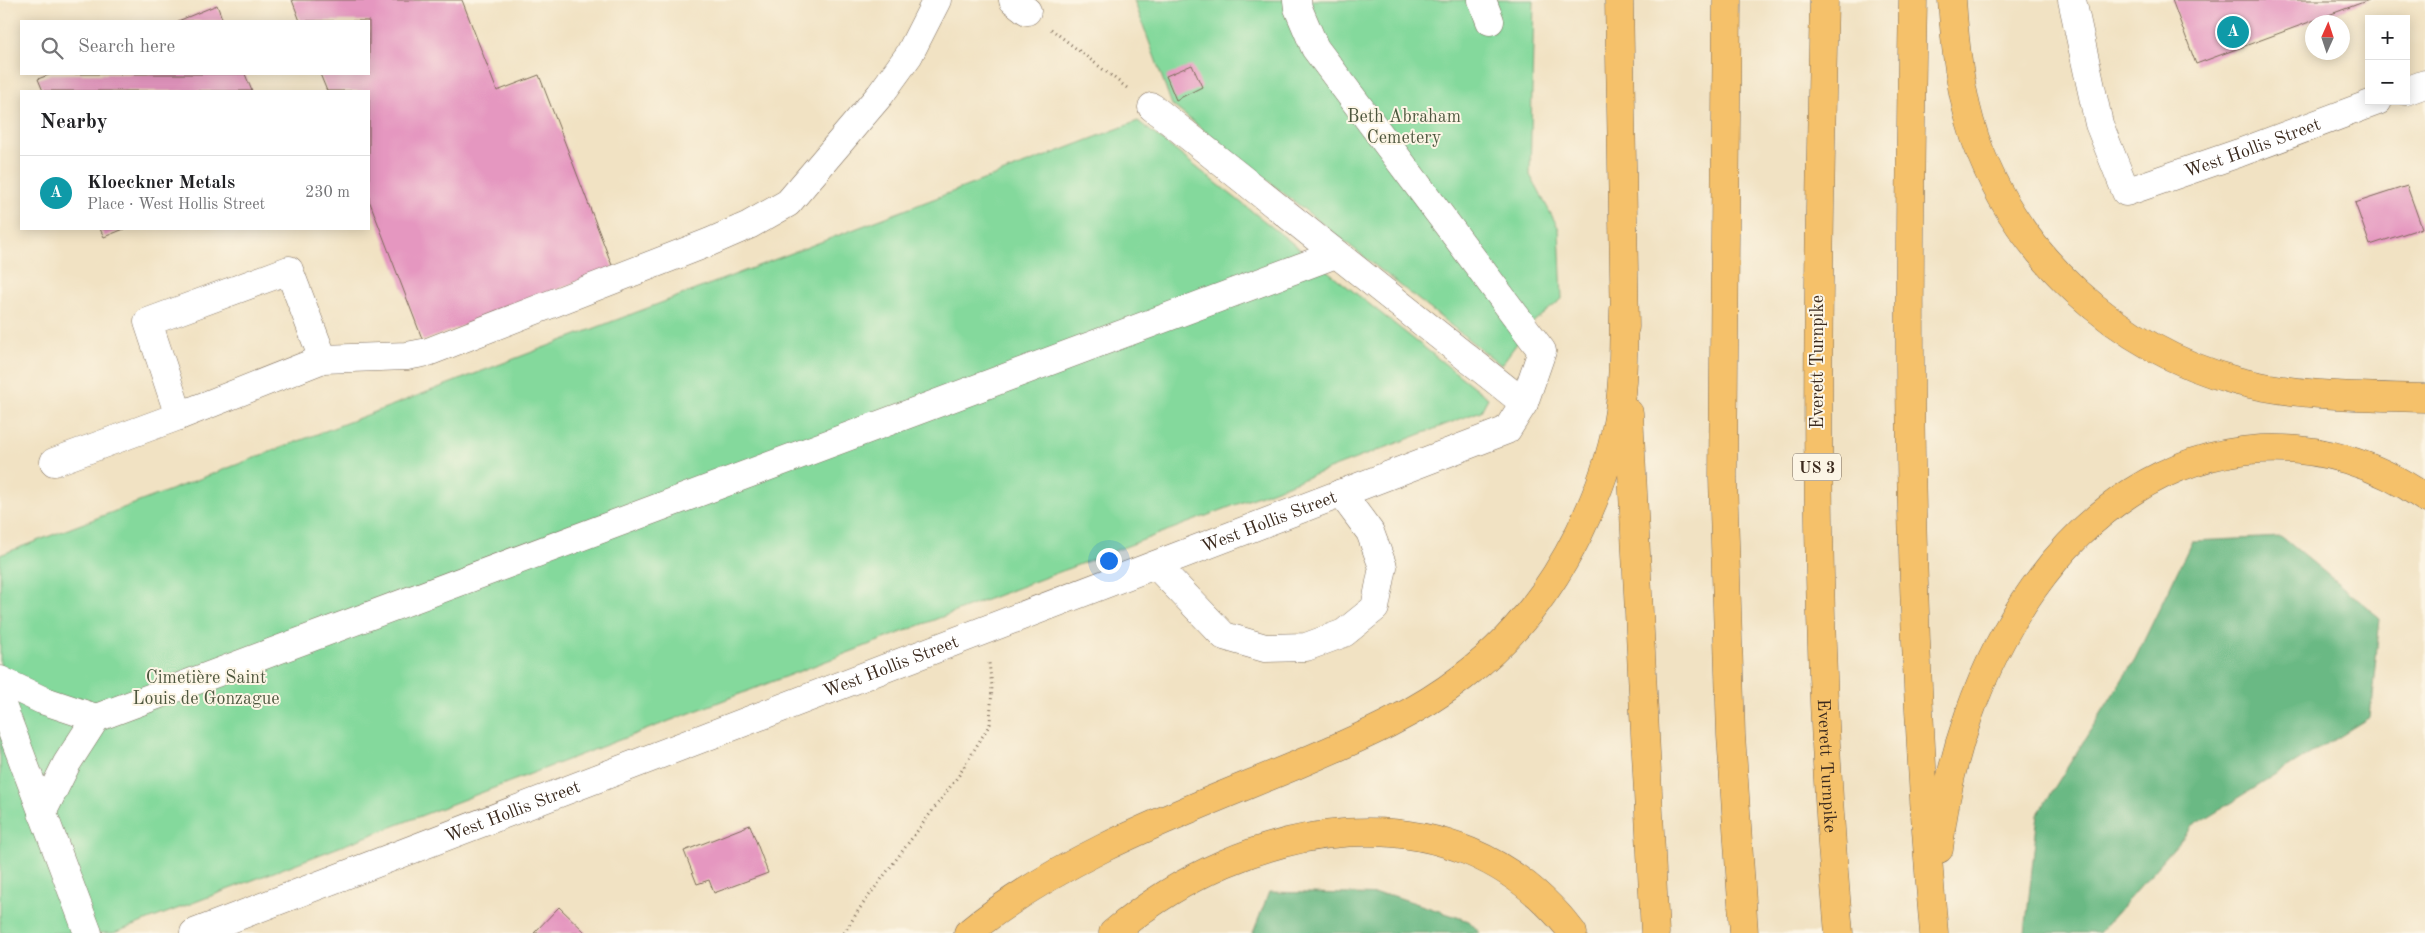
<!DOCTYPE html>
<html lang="en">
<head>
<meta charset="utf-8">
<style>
	body { margin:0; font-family:"Old Standard TT",serif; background:#f2f2f2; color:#202124 }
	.controls { position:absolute; right:15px; top:15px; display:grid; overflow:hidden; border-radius:0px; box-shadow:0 2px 12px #0003 }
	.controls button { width:45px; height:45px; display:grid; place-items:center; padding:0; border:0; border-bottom:1px solid #e0e0e0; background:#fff; color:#202124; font:25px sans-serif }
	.compass { position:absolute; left:2305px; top:15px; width:45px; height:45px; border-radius:50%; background:#fff; box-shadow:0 2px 12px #0003; rotate:3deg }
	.you { position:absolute; left:1108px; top:560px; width:18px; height:18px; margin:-12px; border:4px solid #fff; border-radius:50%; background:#1a73e8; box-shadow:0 0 0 8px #1a73e833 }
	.badge { display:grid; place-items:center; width:32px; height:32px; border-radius:50%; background:#1f6fb2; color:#fff; font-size:16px; font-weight:700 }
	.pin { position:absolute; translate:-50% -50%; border:2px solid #fff; box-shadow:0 1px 5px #0006 }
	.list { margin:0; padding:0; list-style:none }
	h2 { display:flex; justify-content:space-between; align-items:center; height:65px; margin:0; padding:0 20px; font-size:21px }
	h2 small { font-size:16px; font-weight:400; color:#757577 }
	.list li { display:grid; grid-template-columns:32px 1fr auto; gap:15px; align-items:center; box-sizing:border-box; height:75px; padding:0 20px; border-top:1px solid #e0e0e0 }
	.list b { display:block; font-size:19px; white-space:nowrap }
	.list p { margin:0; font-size:16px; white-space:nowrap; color:#757577 }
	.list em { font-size:16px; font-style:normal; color:#757577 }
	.icon { flex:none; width:28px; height:28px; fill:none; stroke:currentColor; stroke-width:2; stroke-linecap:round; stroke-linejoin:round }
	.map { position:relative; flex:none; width:2425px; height:933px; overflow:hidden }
	.search { position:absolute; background:#fff; box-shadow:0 2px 12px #0003; left:20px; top:20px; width:350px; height:55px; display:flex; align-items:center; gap:12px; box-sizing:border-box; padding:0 18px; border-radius:0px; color:#757577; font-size:19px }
	.panel { position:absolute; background:#fff; box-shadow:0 2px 12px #0003; left:20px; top:90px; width:350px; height:140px; border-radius:0px }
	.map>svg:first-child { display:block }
	.green { fill:#84d99c; stroke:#60825d }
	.forest { fill:#6bb984; stroke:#537251 }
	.building { fill:#e597c0 }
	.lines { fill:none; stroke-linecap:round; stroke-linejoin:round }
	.minor-casing { stroke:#7b6a58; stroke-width:29 }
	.highway-casing { stroke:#7b6a58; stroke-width:29 }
	.path { stroke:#7b6a58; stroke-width:3; stroke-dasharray:1 4; stroke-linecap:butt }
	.minor { stroke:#fff; stroke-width:28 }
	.highway { stroke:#f5c16b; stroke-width:28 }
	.labels { text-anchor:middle; stroke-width:4; stroke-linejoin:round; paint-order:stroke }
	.shield { fill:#fcf5e5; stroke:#75675a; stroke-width:1 }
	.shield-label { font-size:16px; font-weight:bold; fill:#3b2a1e }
	.park-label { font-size:18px; fill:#4d563e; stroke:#fcf5e5 }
	.street-label { font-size:18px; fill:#3b2a1e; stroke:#fcf5e5 }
</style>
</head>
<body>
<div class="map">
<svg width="2425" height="933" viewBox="0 0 2425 933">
	<rect width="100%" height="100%" fill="#fcf5e5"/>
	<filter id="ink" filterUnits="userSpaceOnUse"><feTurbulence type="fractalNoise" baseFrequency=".02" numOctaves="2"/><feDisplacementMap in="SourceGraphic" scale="10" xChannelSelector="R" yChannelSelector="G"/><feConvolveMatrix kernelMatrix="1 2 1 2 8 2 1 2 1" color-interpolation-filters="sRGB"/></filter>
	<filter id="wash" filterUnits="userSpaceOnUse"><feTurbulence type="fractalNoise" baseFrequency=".0096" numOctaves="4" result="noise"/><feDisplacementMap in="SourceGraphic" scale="20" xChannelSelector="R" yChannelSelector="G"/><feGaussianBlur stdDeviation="1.12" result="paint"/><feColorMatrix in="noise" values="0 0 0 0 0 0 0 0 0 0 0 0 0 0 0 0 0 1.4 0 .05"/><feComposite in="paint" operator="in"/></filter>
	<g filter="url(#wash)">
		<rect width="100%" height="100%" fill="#f1e2c3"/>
		<path class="green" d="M1134,0H1534L1530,175L1559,229L1562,299L1532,323L1501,365L1172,105Z
			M1138,121L1488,398L1481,411L114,933H0V555Z"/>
		<path class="forest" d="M2282,537L2380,618L2370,717L2193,826L2099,933H2025L2038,814L2135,659L2192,541Z
			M1269,892L1391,895L1469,921L1480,933H1253Z"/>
		<g id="blocks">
			<path class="building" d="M292,0H462L497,91L539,75L613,268L423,341L369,200V91H327L320,74H369V21H300Z
				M2172,0H2369L2196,64Z
				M217,5L223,21H178Z
				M1192,65L1202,87L1176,100L1166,76Z
				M51,74H245L252,91H43L38,79Z
				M2407,186L2422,228L2370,245L2355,203Z
				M100,229H124L104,237Z
				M750,825L768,873L714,893L709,880L697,884L684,851Z
				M559,907L586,933H534Z"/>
		</g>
	</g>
	<g filter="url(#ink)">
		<use href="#blocks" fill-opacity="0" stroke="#7b6a58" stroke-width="1"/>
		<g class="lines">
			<defs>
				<g id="minor">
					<path d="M1013,0L1027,11"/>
					<path d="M1482,0L1490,21"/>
					<path id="s1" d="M2072,0L2099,124L2126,192L2239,153L2378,101"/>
					<path d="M2406,91L2425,84"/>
					<path d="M1152,107L1524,403"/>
					<path d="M323,359L289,270L148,322L179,416L323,359L407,356L428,352L710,242L749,225L788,203L880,95L909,55L937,0"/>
					<path d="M54,462L179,416"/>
					<path d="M1156,565L1224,636L1265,648L1306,647L1344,633L1375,608L1383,567L1370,532L1341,493"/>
					<path d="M0,680L42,700L96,718"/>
					<path d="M0,700L88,933"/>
					<path d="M42,813L67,763L96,718L1336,254"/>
					<path id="s2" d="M194,933L1507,430L1524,403L1542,351L1315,48L1298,8L1297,0"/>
				</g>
				<g id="highway">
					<path d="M1619,0L1625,327"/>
					<path d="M1727,0L1723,478L1731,735L1744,933"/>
					<path id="s3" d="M1824,0C1817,312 1811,621 1839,933"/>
					<path d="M1913,0C1907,311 1907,622 1934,933"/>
					<path d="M1952,0C1955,46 1960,93 1975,138C2016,255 2117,349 2237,381C2299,397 2362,396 2425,398"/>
					<path d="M1629,413L1655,933"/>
					<path d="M1939,849C1955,676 2067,461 2261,449C2319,446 2378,464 2425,498"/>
					<path d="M968,933C1063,855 1181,813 1294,766C1352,741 1412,717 1463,677C1513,639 1551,590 1579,533C1596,498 1610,462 1617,423C1624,386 1623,348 1624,310"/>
					<path d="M1113,933C1246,820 1454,778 1573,933"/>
				</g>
			</defs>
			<use href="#minor" class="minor-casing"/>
			<use href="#highway" class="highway-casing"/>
			<path class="path" d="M1051,29L1127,88
				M844,933L860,908L959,775L990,724L992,686L989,663"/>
			<use href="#minor" class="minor"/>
			<use href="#highway" class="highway"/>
		</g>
	</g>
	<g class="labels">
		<rect class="shield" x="1793" y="453.5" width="48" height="27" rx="4"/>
		<g class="shield-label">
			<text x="1817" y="473">US 3</text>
		</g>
		<g class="park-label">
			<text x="1404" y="122">Beth Abraham<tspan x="1404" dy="21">Cemetery</tspan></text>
			<text x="206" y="683">Cimetière Saint<tspan x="206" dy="21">Louis de Gonzague</tspan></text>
		</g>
		<g class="street-label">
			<text dy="6" stroke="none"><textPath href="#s1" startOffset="334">West Hollis Street</textPath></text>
			<text transform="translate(1817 362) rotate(-90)" y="6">Everett Turnpike</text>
			<text dy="6" stroke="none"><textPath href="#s2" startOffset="1151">West Hollis Street</textPath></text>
			<text dy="6" stroke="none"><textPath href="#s2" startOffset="746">West Hollis Street</textPath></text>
			<text dy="6" stroke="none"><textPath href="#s3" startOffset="766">Everett Turnpike</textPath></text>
			<text dy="6" stroke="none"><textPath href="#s2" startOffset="341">West Hollis Street</textPath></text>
		</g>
	</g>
</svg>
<div class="controls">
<button>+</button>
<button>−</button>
</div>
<svg class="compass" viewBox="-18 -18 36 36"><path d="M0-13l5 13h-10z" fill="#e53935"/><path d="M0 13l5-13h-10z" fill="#757577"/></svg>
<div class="you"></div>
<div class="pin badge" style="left:2233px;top:32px;background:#0f9aa8">A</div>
<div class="search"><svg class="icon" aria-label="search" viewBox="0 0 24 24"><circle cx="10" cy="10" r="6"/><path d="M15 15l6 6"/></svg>Search here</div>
<section class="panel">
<h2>Nearby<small></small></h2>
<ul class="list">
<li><span class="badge" style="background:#0f9aa8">A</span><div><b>Kloeckner Metals</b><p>Place · West Hollis Street</p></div><em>230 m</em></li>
</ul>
</section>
</div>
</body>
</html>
